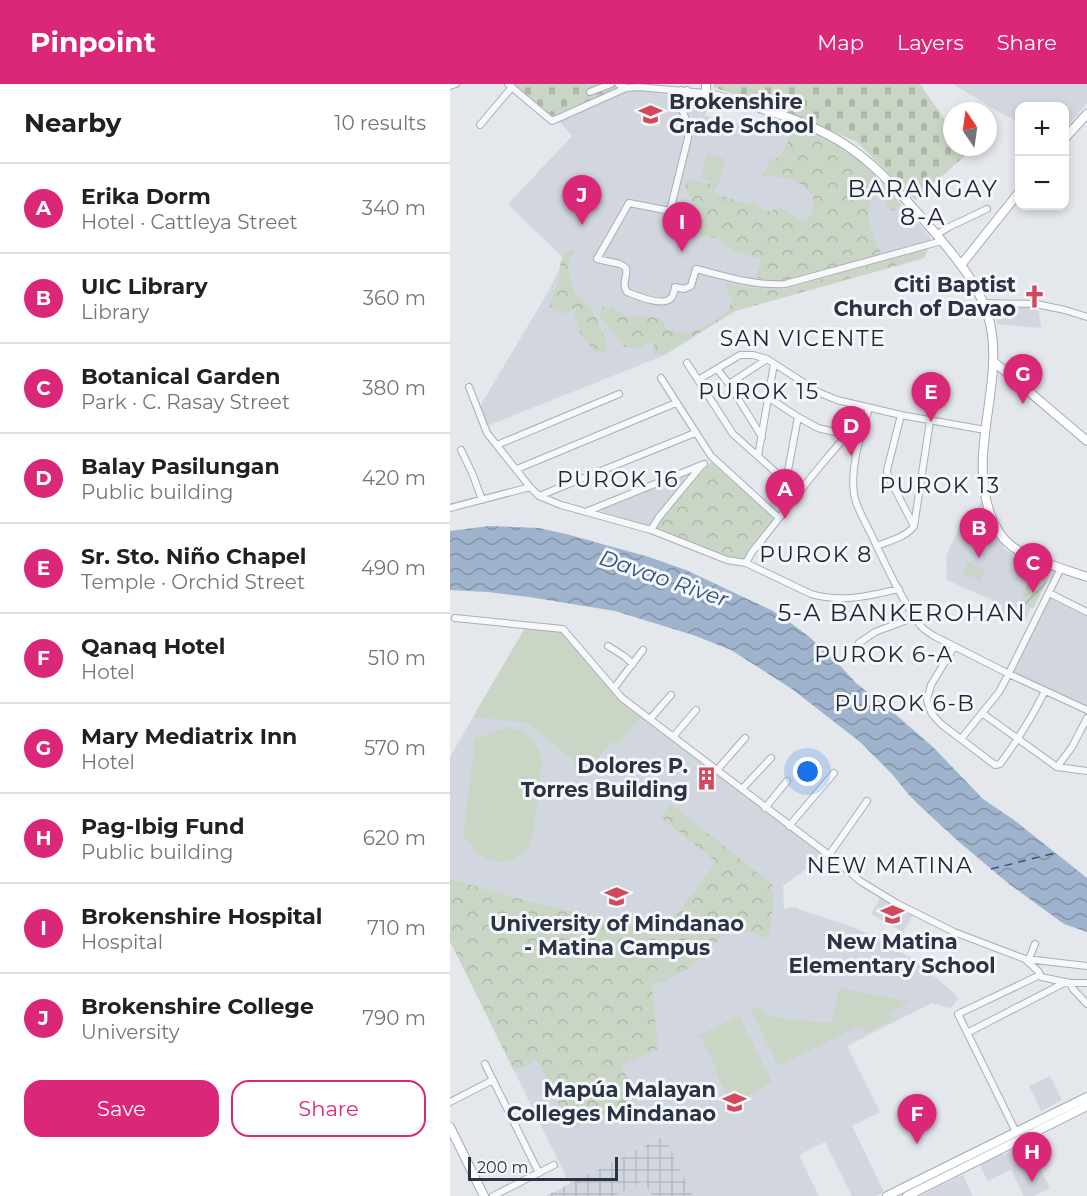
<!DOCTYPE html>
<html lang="en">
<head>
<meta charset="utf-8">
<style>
	body { margin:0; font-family:Montserrat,sans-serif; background:#f6f6f6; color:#202124 }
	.controls { position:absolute; right:18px; top:18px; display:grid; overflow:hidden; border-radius:12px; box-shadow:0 3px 9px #0003 }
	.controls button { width:54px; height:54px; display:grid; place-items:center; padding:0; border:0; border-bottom:2px solid #e0e0e0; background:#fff; color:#202124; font:30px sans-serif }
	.compass { position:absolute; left:493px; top:18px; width:54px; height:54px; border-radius:50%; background:#fff; box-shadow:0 3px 9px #0003; rotate:347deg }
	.scale { position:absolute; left:18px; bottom:15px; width:150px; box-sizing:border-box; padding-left:6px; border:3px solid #2b3445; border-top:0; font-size:16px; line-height:21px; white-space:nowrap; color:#2b3445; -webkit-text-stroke:4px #f4f6f9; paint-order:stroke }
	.you { position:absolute; left:358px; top:688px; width:21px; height:21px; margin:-15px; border:4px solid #fff; border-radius:50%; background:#1a73e8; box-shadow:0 0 0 9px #1a73e833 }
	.badge { display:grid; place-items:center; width:39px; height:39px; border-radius:50%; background:#db2777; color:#fff; font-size:20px; font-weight:700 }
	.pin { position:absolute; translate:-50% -50px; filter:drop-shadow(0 2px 3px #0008) }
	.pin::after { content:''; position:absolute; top:32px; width:21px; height:18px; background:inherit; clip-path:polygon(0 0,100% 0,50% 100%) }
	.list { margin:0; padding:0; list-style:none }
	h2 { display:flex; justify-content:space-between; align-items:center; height:78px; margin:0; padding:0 24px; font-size:26px }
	h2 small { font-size:20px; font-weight:400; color:#757577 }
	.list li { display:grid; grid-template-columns:39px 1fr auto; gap:18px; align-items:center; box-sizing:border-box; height:90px; padding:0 24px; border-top:2px solid #e0e0e0 }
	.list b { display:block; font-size:22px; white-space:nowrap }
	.list p { margin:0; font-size:20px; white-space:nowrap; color:#757577 }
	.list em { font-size:20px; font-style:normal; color:#757577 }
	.actions { display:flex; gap:12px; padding:18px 24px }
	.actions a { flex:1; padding:14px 0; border:2px solid #db2777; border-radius:18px; text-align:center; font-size:21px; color:#db2777 }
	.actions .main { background:#db2777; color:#fff }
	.map { position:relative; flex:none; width:637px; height:1112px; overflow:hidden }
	header { display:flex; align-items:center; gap:36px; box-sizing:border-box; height:84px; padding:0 30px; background:#db2777; color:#fff }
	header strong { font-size:28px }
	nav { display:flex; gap:33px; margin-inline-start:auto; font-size:21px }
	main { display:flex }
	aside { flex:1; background:#fff }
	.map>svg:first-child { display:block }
	.built { fill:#d2d6de }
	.industrial { fill:url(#industrial-grid) }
	.green { fill:#c9d6c5 }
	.forest { fill:url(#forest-crowns) }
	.cemetery { fill:url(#cemetery-stones) }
	.garden { fill:url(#garden-furrows) }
	.water { fill:url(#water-waves) }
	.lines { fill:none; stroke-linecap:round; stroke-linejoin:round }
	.ferry { stroke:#34527a; stroke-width:1.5; stroke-dasharray:8 6; stroke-linecap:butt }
	.minor-casing { stroke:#a9aeb7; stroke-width:8 }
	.major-casing { stroke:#a3abb8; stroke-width:10 }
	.minor { stroke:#f7f8fa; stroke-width:6 }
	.major { stroke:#fff; stroke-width:8 }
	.labels { text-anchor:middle; stroke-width:6; stroke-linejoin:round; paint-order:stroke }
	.poi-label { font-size:21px; font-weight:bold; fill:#2b3445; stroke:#f4f6f9; text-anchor:end }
	.neighbourhood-label { font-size:22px; letter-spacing:1.5px; fill:#1d2536; stroke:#f4f6f9 }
	.water-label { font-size:22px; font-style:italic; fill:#34527a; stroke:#f4f6f9 }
	.quarter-label { font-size:24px; letter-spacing:1.5px; fill:#1d2536; stroke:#f4f6f9 }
</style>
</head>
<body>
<header>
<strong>Pinpoint</strong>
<nav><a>Map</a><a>Layers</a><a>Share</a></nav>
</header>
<main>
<aside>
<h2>Nearby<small>10 results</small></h2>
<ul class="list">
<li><span class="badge">A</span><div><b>Erika Dorm</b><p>Hotel · Cattleya Street</p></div><em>340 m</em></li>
<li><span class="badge">B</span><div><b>UIC Library</b><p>Library</p></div><em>360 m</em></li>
<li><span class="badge">C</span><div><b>Botanical Garden</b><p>Park · C. Rasay Street</p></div><em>380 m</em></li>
<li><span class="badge">D</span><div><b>Balay Pasilungan</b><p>Public building</p></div><em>420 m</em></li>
<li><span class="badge">E</span><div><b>Sr. Sto. Niño Chapel</b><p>Temple · Orchid Street</p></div><em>490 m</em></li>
<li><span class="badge">F</span><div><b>Qanaq Hotel</b><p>Hotel</p></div><em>510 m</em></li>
<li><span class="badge">G</span><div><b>Mary Mediatrix Inn</b><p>Hotel</p></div><em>570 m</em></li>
<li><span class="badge">H</span><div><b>Pag-Ibig Fund</b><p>Public building</p></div><em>620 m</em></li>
<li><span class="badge">I</span><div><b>Brokenshire Hospital</b><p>Hospital</p></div><em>710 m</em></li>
<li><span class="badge">J</span><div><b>Brokenshire College</b><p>University</p></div><em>790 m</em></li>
</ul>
<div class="actions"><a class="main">Save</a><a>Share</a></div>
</aside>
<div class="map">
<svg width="637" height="1112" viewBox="0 0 637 1112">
	<defs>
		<pattern id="industrial-grid" width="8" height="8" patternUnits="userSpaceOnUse" patternTransform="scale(1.5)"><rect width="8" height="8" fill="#d2d6de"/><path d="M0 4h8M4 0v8" fill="none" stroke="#b4b8c0"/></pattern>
		<pattern id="forest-crowns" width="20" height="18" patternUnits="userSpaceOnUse" patternTransform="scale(1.5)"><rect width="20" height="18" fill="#c9d6c5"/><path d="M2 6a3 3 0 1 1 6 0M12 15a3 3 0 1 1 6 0" fill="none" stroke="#adb8ab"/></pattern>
		<pattern id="cemetery-stones" width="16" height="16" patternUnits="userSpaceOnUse" patternTransform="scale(1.5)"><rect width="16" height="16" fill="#c9d6c5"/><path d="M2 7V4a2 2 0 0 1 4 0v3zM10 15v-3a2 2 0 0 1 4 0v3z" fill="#adb8ab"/></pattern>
		<pattern id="garden-furrows" width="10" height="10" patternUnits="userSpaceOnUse" patternTransform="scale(1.5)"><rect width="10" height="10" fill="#c9d6c5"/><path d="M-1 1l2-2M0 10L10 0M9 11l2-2" fill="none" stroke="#adb8ab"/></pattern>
		<pattern id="water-waves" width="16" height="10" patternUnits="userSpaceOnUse" patternTransform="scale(1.5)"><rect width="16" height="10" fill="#9fb4cc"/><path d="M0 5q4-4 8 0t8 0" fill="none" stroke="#8293a7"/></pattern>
	</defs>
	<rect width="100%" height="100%" fill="#e4e7ec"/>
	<path class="built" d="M503,0H637V19L615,45L614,22H570L569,41L562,34L556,32Z
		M181,5L227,10L241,8L261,12L255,32L337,51L341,37L389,60L411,75L481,154L475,174L285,227L215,271L37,342L30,322L98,208L114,175L58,120L122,52L109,37Z
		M545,221L588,222L591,244L547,240Z
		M240,387L245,390L202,444L151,427L154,422Z
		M532,417L533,418L539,439L554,465L602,487L583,524L581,523L574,539L550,528L553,521L497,496L496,472L511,440L515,442Z
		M600,512L637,530V623L562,587Z
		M75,544L192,631L374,772L333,802L334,825L346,823L351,826L403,843L425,853L463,875L503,908L508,915L503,922L500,924L482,919L397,962L430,1028L402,1042L434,1108L426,1112H402L375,1058L349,1071L369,1112H243L213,1052L120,1100L0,857V673Z
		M431,812L463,831L453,848L421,830Z
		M600,992L612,1016L591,1027L579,1002Z
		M577,1058L600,1104L584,1112H574L561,1086L538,1097L529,1080L551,1069L553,1071Z
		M513,1091L523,1112H470L506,1094Z
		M194,1097L202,1112H164Z"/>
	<path class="industrial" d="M214,1052L243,1112H202L194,1097L164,1112H96Z"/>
	<path class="green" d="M257,70L275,75L268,100L251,94Z
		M518,478L535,486L530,497L513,490Z
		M75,544L112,547L171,616L192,631L168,660L162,657L130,696L122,675L78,639L23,633Z
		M59,642L63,643V645C79,649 89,660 92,677C90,691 89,705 87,720C84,745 83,780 47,777C34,776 24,768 18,756H13L25,653C37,654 44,645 59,645Z
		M389,904L460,918L439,929L442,936L416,949L412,941L328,982L301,926L307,923L326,934L382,939Z
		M289,932L322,998L282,1020L265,987L267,985L251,953L248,954V952Z"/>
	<path class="forest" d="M342,39L355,47L386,61L395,68L405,72L439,106L450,119V123C439,133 434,120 435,111L432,108C427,108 424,111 421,116C413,133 425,154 431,170L335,197H316L308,194L306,190L311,180V175C302,173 296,169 286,168C281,161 273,161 268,154C259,153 251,152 244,146L248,129L235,102L239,96L253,99L266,100L264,109L299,121L304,117L308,124L321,128C334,117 342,134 353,137L363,129C363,125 364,118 363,114C358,102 339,91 327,94L318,91L314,93L312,90L318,84L319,75C337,78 339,52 342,39Z
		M125,164L118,182L124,209L137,220L146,234L157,260L155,268L149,270L143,266L129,247L124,230L127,225L125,223L115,231L106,225L100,223C100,213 107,206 109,196C110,189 109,179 113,172C116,168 121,166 125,164Z
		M478,165L474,174L285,227L215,270L205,271L203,258H198L193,264L175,263L149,232L152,224C164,222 165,227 175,231C185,235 195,231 205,233C209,234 212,235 215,237L214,244L238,250C254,242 279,233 283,214L276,206L277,199L301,204L332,206Z
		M261,378L325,434L294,476L280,474L205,445L211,433Z
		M221,720L322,800C324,819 323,837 317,855C273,833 273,857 244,880C232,889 216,895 202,902L208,965L171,981L186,1014L122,1046L87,976L64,987L0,857V795L63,813L190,844L217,836L229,828L266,778L210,733Z"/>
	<path class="cemetery" d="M64,0H183L168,4L102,32Z
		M264,0H470L502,46V63H514L518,69L465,116L407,58L338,28L263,3Z"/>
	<path class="garden" d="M583,490L597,497L583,524L570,518Z"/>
	<path class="water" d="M39,442L89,444L116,450L199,473L236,486L323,527L338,537L357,551L383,574L406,599L438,624L483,663L533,715L564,736L637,794V848L614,840L559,800L508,757L470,722L459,711L442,690L410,658L342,605L281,566L243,551L165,527L79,513L38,508L0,506V447Z"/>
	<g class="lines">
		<path class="ferry" d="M541,785L605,769"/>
		<defs>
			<path id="minor" d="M58,0L102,37L176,4L188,3L256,9
				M168,0L176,4
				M0,2L6,0
				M231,6L230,19L238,42V54L220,127L179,119L147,175L170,180L176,184C178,193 171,199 177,208C187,212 215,224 222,213C223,212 225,204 225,203L234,205L241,202L246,185C275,192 304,202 335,200L492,157
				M140,8L161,0
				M234,26L237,6
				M30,41L62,3
				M486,151L499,143L537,125
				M533,219L586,220L615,226L637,233
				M237,279L283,350L349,409
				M267,285L279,300L312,353
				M211,294L261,372L329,434
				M248,296L290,271H303L317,275L370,309L387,316L451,331L535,346
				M279,300L317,275
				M19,303L37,349L80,403L89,412L111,421L201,446L277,476L296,479L361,510C391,519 419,512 449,505
				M319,314L348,333L368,344L397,351
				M419,324C411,351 400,381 404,410C406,423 414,436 420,448C434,477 451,515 470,541C474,546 479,549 484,552L559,590L637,626
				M451,331L437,386L438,392L464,442
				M47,361L169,310
				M11,366L23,391L32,416
				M308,372L324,280
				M67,385L226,319
				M336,397L348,333
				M89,412L245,349
				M0,424L80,403
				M138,427L254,380
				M201,446L209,433L252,381
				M427,462C438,457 457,453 464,442L480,337
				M296,479L302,468C340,422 374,372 417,331
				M599,509L637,528
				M5,534L113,545L172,614L379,771L410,797L446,819L504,848L575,875L589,888L591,893L620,899H637
				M409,559L425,548L465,533
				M158,562L174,572L183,580
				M504,563L481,601L477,616L479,623L482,630L491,640L545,681L550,680C567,657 582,633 595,607
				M164,604L193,566
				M532,629L607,683L637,687
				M200,635L221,611
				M223,653L246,626
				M511,655L549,608L556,595L611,484
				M607,683L622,663L637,634
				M267,686L295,654
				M292,705L321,674
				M315,724L337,697
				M339,742L384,689
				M379,771L417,717
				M576,875L637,882
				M579,875L585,860
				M620,899L623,905L637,920
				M517,949L616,898
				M35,980L89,1089
				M0,1018L43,996
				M566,1048L508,930L590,891
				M43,1112L104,1081"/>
			<path id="major" d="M256,0V9C304,22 362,36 403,66C435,89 460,121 486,150C508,176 532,205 540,239C554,303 517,368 541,432C545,442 550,452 558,459C576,475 614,485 637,493
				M614,55L637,30
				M511,181L570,107
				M543,277L637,357
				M0,1043L34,1112
				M437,1112L637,1013
				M457,1112L637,1022"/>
		</defs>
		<use href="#minor" class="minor-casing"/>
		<use href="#major" class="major-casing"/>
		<use href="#minor" class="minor"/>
		<use href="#major" class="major"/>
	</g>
	<defs>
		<symbol id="school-bare" viewBox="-9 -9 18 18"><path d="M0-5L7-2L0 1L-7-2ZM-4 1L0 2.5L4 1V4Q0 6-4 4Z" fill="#d1495b" stroke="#f4f6f9" stroke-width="2.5" paint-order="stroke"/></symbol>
		<symbol id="church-bare" viewBox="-9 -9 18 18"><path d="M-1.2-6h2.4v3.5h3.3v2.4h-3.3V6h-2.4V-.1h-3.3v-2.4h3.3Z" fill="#d1495b" stroke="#f4f6f9" stroke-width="2.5" paint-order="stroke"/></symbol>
		<symbol id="building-bare" viewBox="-9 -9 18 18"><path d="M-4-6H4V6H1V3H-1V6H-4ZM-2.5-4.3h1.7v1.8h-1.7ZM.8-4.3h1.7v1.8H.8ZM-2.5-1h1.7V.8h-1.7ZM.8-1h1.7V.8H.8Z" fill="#d1495b" stroke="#f4f6f9" stroke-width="2.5" paint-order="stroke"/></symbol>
		<symbol id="university-bare" viewBox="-9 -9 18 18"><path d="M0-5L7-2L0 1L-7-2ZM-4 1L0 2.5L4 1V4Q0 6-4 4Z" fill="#d1495b" stroke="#f4f6f9" stroke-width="2.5" paint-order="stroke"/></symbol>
	</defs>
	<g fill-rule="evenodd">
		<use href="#school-bare" x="184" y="14" width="33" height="33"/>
		<use href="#church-bare" x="568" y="196" width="33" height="33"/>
		<use href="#building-bare" x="240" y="678" width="33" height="33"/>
		<use href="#university-bare" x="150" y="796" width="33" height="33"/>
		<use href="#school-bare" x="426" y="814" width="33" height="33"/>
		<use href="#university-bare" x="268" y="1002" width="33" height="33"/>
	</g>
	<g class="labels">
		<g class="poi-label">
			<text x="219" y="25" text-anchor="start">Brokenshire<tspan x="219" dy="24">Grade School</tspan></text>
			<text x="566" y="208">Citi Baptist<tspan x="566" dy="24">Church of Davao</tspan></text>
			<text x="238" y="689">Dolores P.<tspan x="238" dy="24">Torres Building</tspan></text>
			<text x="167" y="847" text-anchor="middle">University of Mindanao<tspan x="167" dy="24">- Matina Campus</tspan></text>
			<text x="442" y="865" text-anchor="middle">New Matina<tspan x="442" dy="24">Elementary School</tspan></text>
			<text x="266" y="1013">Mapúa Malayan<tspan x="266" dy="24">Colleges Mindanao</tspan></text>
		</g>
		<g class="neighbourhood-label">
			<text x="353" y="262">SAN VICENTE</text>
			<text x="309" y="315">PUROK 15</text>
			<text x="168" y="403">PUROK 16</text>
			<text x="490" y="409">PUROK 13</text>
			<text x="366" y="478">PUROK 8</text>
			<text x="434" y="578">PUROK 6-A</text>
			<text x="455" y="627">PUROK 6-B</text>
			<text x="440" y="789">NEW MATINA</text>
		</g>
		<g class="water-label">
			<text transform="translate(214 494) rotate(19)" y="8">Davao River</text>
		</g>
		<g class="quarter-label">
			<text x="473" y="113">BARANGAY<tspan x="473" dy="28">8-A</tspan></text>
			<text x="452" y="537">5-A BANKEROHAN</text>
		</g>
	</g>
</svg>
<div class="controls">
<button>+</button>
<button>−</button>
</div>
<svg class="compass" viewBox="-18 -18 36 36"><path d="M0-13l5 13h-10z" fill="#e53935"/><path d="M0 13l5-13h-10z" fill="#757577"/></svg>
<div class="scale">200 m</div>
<div class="you"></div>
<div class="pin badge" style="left:335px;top:435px">A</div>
<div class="pin badge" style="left:529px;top:474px">B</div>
<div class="pin badge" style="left:583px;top:509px">C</div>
<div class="pin badge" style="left:401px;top:372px">D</div>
<div class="pin badge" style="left:481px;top:338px">E</div>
<div class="pin badge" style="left:467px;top:1060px">F</div>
<div class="pin badge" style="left:573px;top:320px">G</div>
<div class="pin badge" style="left:582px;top:1098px">H</div>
<div class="pin badge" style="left:232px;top:168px">I</div>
<div class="pin badge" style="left:132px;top:141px">J</div>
</div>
</main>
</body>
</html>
